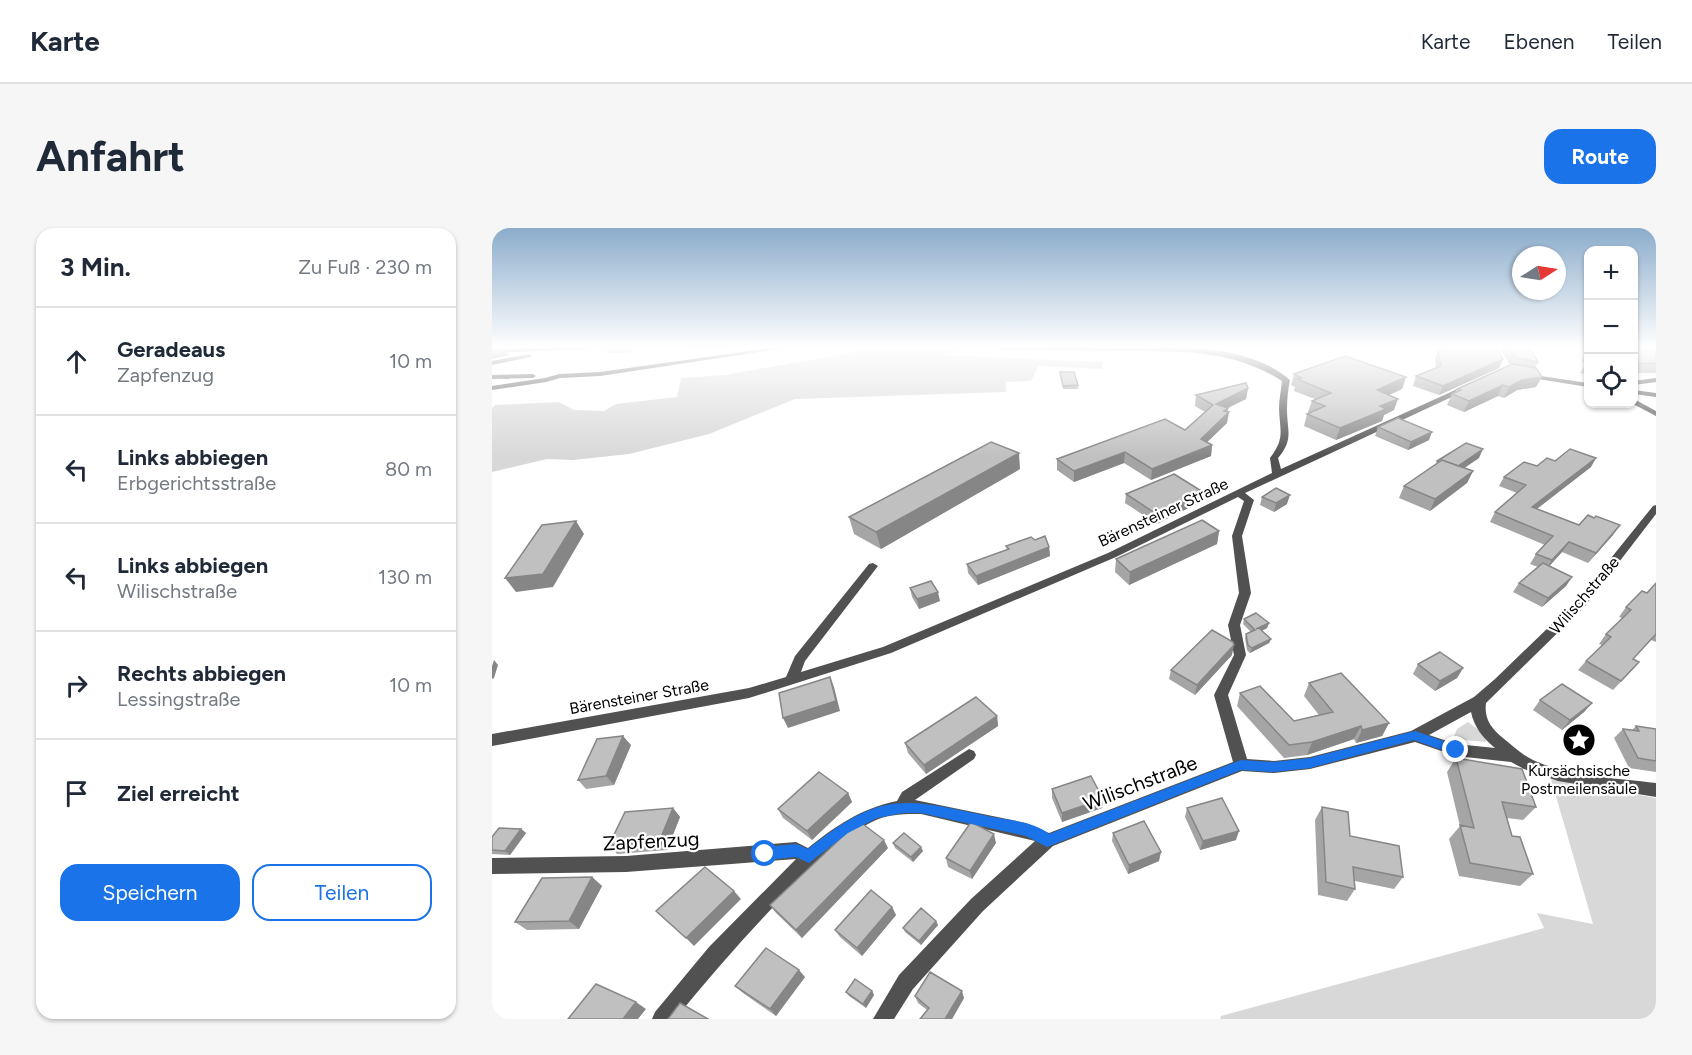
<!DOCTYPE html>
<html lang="de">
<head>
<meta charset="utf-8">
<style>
	body { margin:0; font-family:Figtree,sans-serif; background:#f6f6f7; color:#1f2937 }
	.controls { position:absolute; right:18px; top:18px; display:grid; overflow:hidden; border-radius:12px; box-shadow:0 2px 4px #0004 }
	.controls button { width:54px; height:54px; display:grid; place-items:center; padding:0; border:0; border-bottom:2px solid #e0e1e3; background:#fff; color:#1f2937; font:30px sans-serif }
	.compass { position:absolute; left:1020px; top:18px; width:54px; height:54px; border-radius:50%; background:#fff; box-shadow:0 2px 4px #0004; rotate:78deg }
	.stop { position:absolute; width:18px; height:18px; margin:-14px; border:4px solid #1a73e8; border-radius:50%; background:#fff }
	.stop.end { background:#1a73e8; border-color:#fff; box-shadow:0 2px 6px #0008 }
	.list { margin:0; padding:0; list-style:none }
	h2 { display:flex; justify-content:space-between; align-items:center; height:78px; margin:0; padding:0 24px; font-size:26px }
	h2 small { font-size:20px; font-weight:400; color:#747a83 }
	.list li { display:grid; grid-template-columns:39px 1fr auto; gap:18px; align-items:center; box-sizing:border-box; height:108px; padding:0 24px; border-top:2px solid #e0e1e3 }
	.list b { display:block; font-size:22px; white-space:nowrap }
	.list p { margin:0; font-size:20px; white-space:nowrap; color:#747a83 }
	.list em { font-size:20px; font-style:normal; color:#747a83 }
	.actions { display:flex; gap:12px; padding:18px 24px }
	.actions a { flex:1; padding:14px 0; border:2px solid #1a73e8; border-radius:18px; text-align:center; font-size:21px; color:#1a73e8 }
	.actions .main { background:#1a73e8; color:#fff }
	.icon { flex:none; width:33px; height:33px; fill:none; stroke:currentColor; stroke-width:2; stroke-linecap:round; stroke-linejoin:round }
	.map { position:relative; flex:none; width:1164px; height:791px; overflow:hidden; border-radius:18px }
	header { display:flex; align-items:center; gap:36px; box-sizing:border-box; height:84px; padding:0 30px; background:#fff; border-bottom:2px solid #e0e1e3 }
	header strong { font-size:28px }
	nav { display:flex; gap:33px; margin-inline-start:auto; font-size:21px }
	.intro { display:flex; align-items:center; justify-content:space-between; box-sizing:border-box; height:144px; padding:0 36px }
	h1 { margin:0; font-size:42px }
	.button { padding:15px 27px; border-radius:18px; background:#1a73e8; color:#fff; font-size:21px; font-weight:700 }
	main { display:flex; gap:36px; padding:0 36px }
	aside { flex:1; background:#fff; border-radius:18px; box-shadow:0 2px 4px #0004 }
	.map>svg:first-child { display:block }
	.green { fill:#d8d8d8 }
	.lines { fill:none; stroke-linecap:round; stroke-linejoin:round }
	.minor { fill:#515151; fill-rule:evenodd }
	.wall { fill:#a5a5a5 }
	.shaded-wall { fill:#868686 }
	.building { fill:#c0c0c0; stroke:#868686; stroke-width:1.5 }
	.route { fill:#1a73e8 }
	.labels { text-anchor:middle; stroke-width:4.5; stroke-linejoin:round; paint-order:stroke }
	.street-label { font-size:16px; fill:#000; stroke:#fff }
	.poi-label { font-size:16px; fill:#000; stroke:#fff }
	.near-street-label { font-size:20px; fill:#000; stroke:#fff }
</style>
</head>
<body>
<header>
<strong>Karte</strong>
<nav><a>Karte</a><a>Ebenen</a><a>Teilen</a></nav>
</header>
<div class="intro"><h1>Anfahrt</h1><a class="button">Route</a></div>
<main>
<aside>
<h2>3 Min.<small>Zu Fuß · 230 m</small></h2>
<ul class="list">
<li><svg class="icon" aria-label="ahead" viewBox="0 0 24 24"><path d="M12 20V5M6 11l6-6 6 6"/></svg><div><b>Geradeaus</b><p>Zapfenzug</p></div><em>10 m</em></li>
<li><svg class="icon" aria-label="left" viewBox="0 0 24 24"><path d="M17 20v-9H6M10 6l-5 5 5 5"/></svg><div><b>Links abbiegen</b><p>Erbgerichtsstraße</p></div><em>80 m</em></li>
<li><svg class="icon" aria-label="left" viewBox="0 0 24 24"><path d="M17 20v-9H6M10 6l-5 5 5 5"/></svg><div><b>Links abbiegen</b><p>Wilischstraße</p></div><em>130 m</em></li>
<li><svg class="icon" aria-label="right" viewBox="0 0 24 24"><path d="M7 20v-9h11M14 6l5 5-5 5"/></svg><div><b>Rechts abbiegen</b><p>Lessingstraße</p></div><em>10 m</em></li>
<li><svg class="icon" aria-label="arrive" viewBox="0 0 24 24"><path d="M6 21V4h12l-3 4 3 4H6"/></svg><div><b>Ziel erreicht</b></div></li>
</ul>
<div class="actions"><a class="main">Speichern</a><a>Teilen</a></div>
</aside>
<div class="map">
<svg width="1164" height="791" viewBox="0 0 1164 791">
	<rect width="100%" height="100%" fill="#fff"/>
	<path class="green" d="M391,119H473L450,127L611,134L610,141L546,138L539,153L514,154V164L303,171L217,206L137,226L81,232L55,231L0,244V180L3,177L67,174L82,182L112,183L124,176L185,169L189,150L233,147Z
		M976,494L995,508L994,514L961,511L965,501Z
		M1059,551L1164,570V791H728L729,788L1052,700L1045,685L1101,696Z"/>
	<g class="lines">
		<path class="minor" d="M60,119H103L100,121L0,125V121Z
			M196,119H241L238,121H199Z
			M287,119H301L108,148L68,150L54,154L0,162V158L53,150L67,146L108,144Z
			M506,119C546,119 585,119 625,119C679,119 754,114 798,152C796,161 795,171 795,181C795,203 802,211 786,230L789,241L972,158L979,160L753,265L762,272L750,308L759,365L748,397L754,427L736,467L755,531L782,533L818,529L919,503L982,469L1003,451L1086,371L1161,278L1164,277V286L1094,377L994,475C992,491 999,500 1011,510C1021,518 1030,527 1041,532C1078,549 1124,550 1164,555V569L1066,553L1032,541L1019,534L964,528L923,514L818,541L782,545L750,543L561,618L491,683L421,761L402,791H381L407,747L479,671L543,613L429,586C414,586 398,586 384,592C343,611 313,645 283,677C248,714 215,752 183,791H160L163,784L217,719L304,631L134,644L0,646V630L134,628L304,614L316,620C345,597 368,581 405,573L410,564L477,521L482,523L484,527L482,531L423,572L534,595L557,605L741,534L722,467L742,427L736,397L747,365L740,308L752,273L746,269L624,329L399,425L257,470L0,518V506L257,460L294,449L303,428L377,336L381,335L386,338L313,433L309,444L391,419L616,325L780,245L778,230C793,210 788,204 787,181C787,172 789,162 790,153C737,119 683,124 622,123C584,122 546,122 508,122L506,121ZM979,484C982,499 991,510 1003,520L964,516L937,507Z
			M37,126L40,128L39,129L0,137V133Z
			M1035,146L1096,155V159L1033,149V147Z
			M0,147L41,146L44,148L41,150L0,151Z
			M1164,150V154L1142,157V153Z
			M1142,162L1164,165V169L1142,166Z
			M1142,171L1164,183V188L1141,176Z"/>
	</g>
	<path class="wall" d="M113,119H144L137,125H116Z
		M943,119H1004L1007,140L947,167L921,158L924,148L944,140L943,130L945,125Z
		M1007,119H1038L1046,134L1043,140L1044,159L1025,162L1012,170L1006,168L972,184L955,177L960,166L963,165L965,161L1018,137Z
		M1142,119L1164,123V145H1142Z
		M1096,121V147L1088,145L1094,135L1089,134Z
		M568,144L586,157V161H571Z
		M802,146L914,149L910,161L897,167L902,182L892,187L890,193L844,212L812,198L815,186L817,185L816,184L820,173L823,171L802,163L803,159L799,157Z
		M756,160L754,171L736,179L735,195L715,214L720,217L719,228L659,252L632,235L582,254L565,242V231L693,202L713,184L703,178L704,167Z
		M886,199L937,212L916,222L883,208Z
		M987,230L972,240L981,243L975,255L938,283L907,270L912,258L944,236L945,233Z
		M1063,233L1099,239L1045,281L1087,297L1121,307L1096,335L1070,324L1057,338L1080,349L1074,358L1050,379L1021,364L1027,355L1046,339L1038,336L1044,326L1053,317L998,294L1003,284L1025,265L1007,258L1012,249Z
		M528,241L389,321L362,306L357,289Z
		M634,266L710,273L665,296L633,275Z
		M770,269L795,276L782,284L768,277Z
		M727,303L725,316L637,357L623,344L624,331Z
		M543,312L557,319L558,328L486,357L476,345L475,336L515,322L514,318Z
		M1164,355V414L1159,412L1141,431L1147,434L1139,443L1121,462L1086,442L1094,433L1110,417L1107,416L1114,406L1130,390L1127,389L1134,379L1155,365Z
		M418,360L448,373L427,381L420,369Z
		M752,391L777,395L775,400L770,403L779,411L777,415L758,425L755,422L753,410L754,406L759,404L751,396Z
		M740,427L703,467L677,451L679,442Z
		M926,436L971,440L965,450L943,463L921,446Z
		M817,455L897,495L890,508L864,515L862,511L815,527L792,530L745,478L748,465L802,493L827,487L812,468Z
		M1048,472L1100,475L1092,484L1070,502L1041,482Z
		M505,488L506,498L434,546L416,525L413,515Z
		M1144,498L1164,501V544L1137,540L1122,510L1131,501L1140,502Z
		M139,517L122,557L94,561L86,552Z
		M964,530L1044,579L1031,592L1015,590L1020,608L1041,646L1028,658L967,648L957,611L968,598L955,544Z
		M560,561L610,580L570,594L560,570Z
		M356,565L360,574L320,612L291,590L286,581Z
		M830,579L858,608L911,649L902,661L863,653V661L855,673L826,667L823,592Z
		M181,580L188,589L175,622L125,626L117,617Z
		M695,580L744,612L708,622L693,589Z
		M29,601L34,605L18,627L0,626V609Z
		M621,605L667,633L636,646L620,613Z
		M401,615L431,623L421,634L403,620Z
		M504,615L480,651L456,639L454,630Z
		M396,620L310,710L284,685L278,677Z
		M100,649L110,658L87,701L35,702L23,694Z
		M400,679L404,687L370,728L348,709L343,702Z
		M444,693L446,697L429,717L413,704L411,700Z
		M313,749L284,788L251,765L243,758Z
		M380,763L382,767L374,780L357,768L354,764Z
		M423,768L472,770L460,791H428L435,782L426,775Z"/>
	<path class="shaded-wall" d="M10,119H12L17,127L0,131V121Z
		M134,119H144L137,125Z
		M1011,131L1007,140L947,167L951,158Z
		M914,149L910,161L881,174L885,162Z
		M1050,149L1044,159L1025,162L1012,170L1017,159L1030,152Z
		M1011,157L1006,168L972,184L977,173Z
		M756,160L754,171L722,187L724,176Z
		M906,171L902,182L892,187L890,193L844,212L848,200L888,178Z
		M736,180L735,185L737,184L735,195L707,222L709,211Z
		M940,204L937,212L916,222L919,214Z
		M720,217L719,228L659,252L660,241Z
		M991,221L987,230L959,249L963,240Z
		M633,224L632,235L582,254V243Z
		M527,225L528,241L389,321L384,304Z
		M1104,230L1099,239L1034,289L1040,279Z
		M981,243L975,255L938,283L943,271Z
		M711,264L710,273L665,296L666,287Z
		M798,267L795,276L782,284L784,275Z
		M84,293L92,306L61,359L24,364L13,350Z
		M1128,297L1121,307L1096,335L1104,325Z
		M727,303L725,316L637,357L638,344Z
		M1077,314L1070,324L1053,343L1060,332Z
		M557,319L558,328L486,357L484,348Z
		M1080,349L1074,358L1050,379L1056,370Z
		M446,364L448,373L427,381L425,371Z
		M777,395L775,400L763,406L764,401Z
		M779,411L777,415L758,425L760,420Z
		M742,417L740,427L703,467L705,457Z
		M2,432L6,437L2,450L0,451V438Z
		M971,440L965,450L943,463L948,453Z
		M338,449L342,459L348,483L296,500L291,490Z
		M1100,475L1092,484L1070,502L1078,492Z
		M505,488L506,498L434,546L432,537Z
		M897,495L890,508L864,515L870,502Z
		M869,498L862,511L815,527L820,514Z
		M131,508L139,517L122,557L114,548Z
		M356,565L360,574L320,612L315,603Z
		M611,571L610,580L570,594V585Z
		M181,580L188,589L175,622L167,614Z
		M29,601L34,605L18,627L13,623Z
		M747,603L744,612L708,622L711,613Z
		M502,606L504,615L480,651L478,643Z
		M392,612L396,620L310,710L304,702Z
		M429,619L431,623L421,634L419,629Z
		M669,624L667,633L636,646L637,637Z
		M100,649L110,658L87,701L77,693Z
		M242,663L249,671L202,718L194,710Z
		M400,679L404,687L370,728L365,720Z
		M444,693L446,697L429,717L427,713Z
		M307,742L313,749L284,788L278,781Z
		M380,763L382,767L374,780L371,776Z
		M470,763L472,770L460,791H453Z
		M144,774L154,781L146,791H131Z"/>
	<path class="building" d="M0,119H10L0,121Z
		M949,119H1004L1011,131L951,158L924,148L949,138L946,122H950Z
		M1016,119H1038L1046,134L1023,129Z
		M1142,119H1158L1160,122L1164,123V135L1142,136Z
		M853,128L914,149L885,162L906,171L888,178L894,181L848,200L815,186L833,178L820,173L839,165L805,151L809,150L802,146Z
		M1020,136L1044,140L1050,149L1030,152L1017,159L1011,157L977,173L960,166L969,162L965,161Z
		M568,144H582L586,157L571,158Z
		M754,155L756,160L724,176L736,180L732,183L737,184L709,211L720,217L660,241L633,224L582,243L565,231L673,191L693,202L721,177L704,167Z
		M906,190L940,204L919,214L886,199Z
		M499,214L527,225L384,304L357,289Z
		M974,215L991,221L966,238L950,232L947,234L945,233Z
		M1078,221L1104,230L1040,279L1087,297L1096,287L1102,290L1104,288L1128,297L1104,325L1077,314L1060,332L1044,326L1061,308L1003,284L1034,257L1012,249L1032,234L1045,238L1055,230L1063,233Z
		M950,232L981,243L943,271L912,258Z
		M682,246L711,264L666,287L634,266Z
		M784,260L798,267L784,275L770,269Z
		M710,292L727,303L638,344L624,331Z
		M84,293L51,346L13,350L50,297Z
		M553,308L557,319L484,348L475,336L517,321L514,318L539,309L543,312Z
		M1051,335L1080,349L1056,370L1027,355Z
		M439,353L446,364L425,371L418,360Z
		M1164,355V406L1141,431L1147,434L1129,453L1094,433L1119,409L1114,406L1139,382L1134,379L1150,363L1155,365Z
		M764,385L777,395L764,401L767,400L779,411L760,420L756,417L754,406L763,402L752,391Z
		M720,402L741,414L742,417L705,457L679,442Z
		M948,424L971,440L948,453L926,436Z
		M849,445L897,495L870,502L869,498L820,514L797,517L748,465L768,458L802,493L841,484L817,455Z
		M338,449L344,473L291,490L287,465Z
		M1070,456L1100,475L1078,492L1048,472Z
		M484,469L505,488L432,537L413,515Z
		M1144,498L1164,501V533L1146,530L1131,501L1147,503Z
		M131,508L114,548L86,552L105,511Z
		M964,530L1030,541L1044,579L1010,574L1020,608L1028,609L1041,646L978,635L968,597L982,600Z
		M327,544L356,565L315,603L286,581Z
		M599,548L611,571L570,585L560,561Z
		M730,570L747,603L711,613L695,580Z
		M830,579L856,584L858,608L907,618L911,649L861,639L863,661L834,654Z
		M181,580L167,614L117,617L133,584Z
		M367,593L392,612L304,702L278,677Z
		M652,593L669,624L637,637L621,605Z
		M479,594L502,606L478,643L454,630Z
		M7,600L29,601L13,623L0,622V609Z
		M412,605L429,619L419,629L401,615Z
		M213,639L242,663L194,710L164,683Z
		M100,649L77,693L23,694L50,650Z
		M379,662L400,679L365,720L343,702Z
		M429,680L444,693L427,713L411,700Z
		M274,720L307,742L278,781L243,758Z
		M438,744L470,763L453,791H428L437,780L423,768Z
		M363,751L380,763L371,776L354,764Z
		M104,756L144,774L131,791H76Z
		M188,775L216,791H176Z"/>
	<linearGradient id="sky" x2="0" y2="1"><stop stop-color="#8baccb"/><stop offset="0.52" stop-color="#fff"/><stop offset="1" stop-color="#fff" stop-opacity="0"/></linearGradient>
	<rect width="1164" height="229" fill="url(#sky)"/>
	<path class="route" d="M923,503L968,519L970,522L964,527L922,512L818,540L782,544L749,542L555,619L534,608L429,585H411L385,590L356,605L317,635L304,629L273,632L268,630L266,626L268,621L273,619L304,616L316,621C391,562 411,570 500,589C517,592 543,594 557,606L749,532L782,534L818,530Z"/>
	<defs>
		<symbol id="sight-disc" viewBox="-11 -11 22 22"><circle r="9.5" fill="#000" stroke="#fff"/><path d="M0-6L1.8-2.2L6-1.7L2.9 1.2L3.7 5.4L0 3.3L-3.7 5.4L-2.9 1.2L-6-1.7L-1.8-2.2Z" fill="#fff"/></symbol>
	</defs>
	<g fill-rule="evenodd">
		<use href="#sight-disc" x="1068" y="493" width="38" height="38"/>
	</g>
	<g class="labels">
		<g class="street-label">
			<text transform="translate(671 284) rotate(-25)" y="6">Bärensteiner Straße</text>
			<text transform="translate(1092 367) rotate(-49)" y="6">Wilischstraße</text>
			<text transform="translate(147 468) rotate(-10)" y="6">Bärensteiner Straße</text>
		</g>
		<g class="poi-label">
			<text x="1087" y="548">Kursächsische<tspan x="1087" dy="18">Postmeilensäule</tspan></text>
		</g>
		<g class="near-street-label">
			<text transform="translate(648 555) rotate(-21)" y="7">Wilischstraße</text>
			<text transform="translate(159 613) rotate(-3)" y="7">Zapfenzug</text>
		</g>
	</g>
</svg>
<div class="controls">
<button>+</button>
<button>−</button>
<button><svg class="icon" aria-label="locate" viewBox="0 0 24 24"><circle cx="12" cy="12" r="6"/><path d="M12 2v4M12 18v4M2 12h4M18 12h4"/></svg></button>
</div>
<svg class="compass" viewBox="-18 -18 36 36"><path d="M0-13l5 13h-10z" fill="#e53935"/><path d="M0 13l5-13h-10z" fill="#747a83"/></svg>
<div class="stop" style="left:273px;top:626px"></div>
<div class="stop end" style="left:964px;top:522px"></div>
</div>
</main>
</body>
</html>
